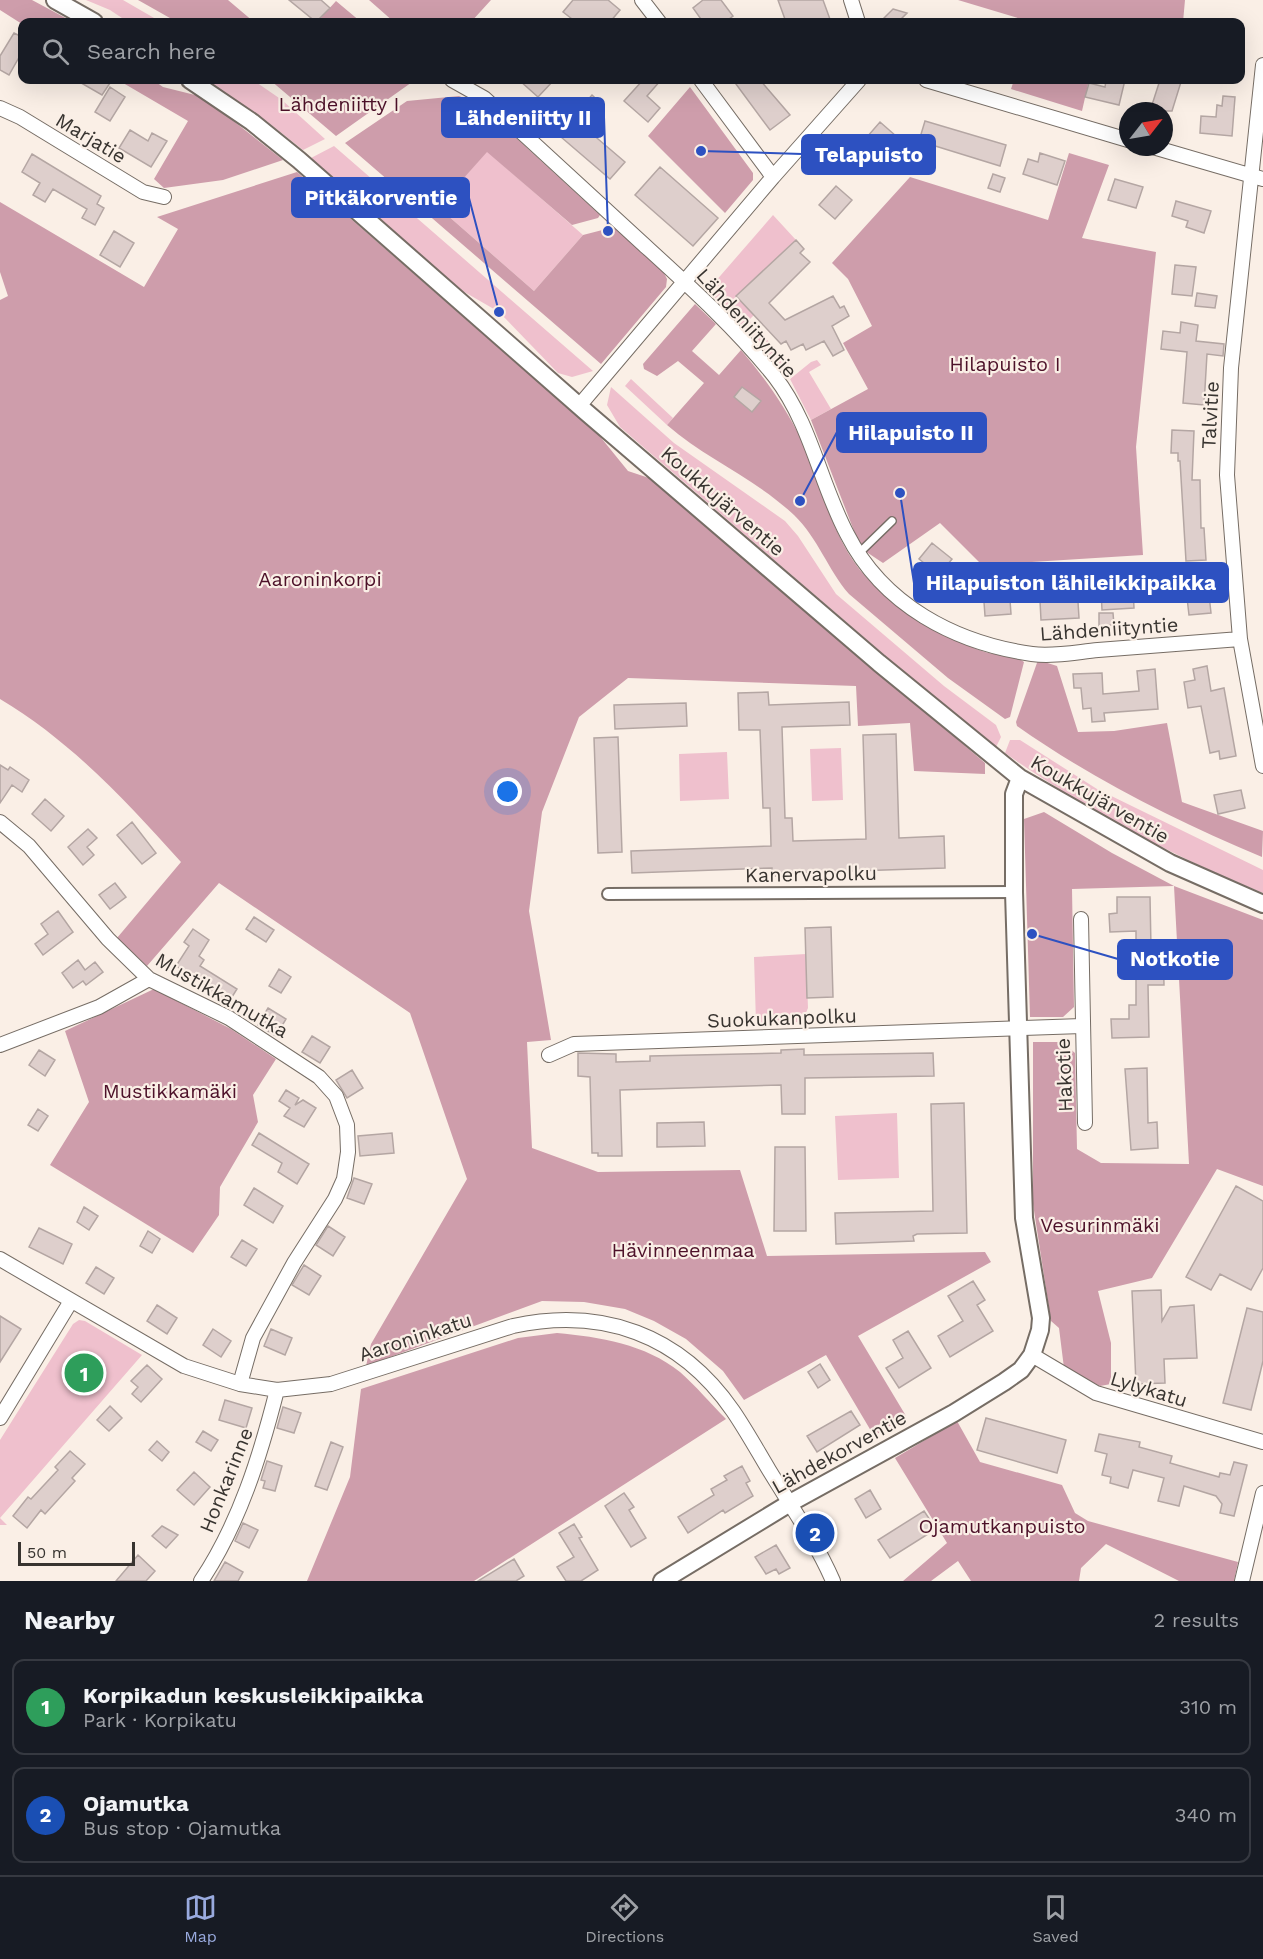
<!DOCTYPE html>
<html lang="en">
<head>
<meta charset="utf-8">
<style>
	body { margin:0; font-family:"Work Sans",sans-serif; background:#242831; color:#f1f3f6 }
	.compass { position:absolute; left:1119px; top:102px; width:54px; height:54px; border-radius:50%; background:#171b24; box-shadow:0 6px 24px #0002; rotate:59deg }
	.scale { position:absolute; left:18px; bottom:15px; width:117px; box-sizing:border-box; padding-left:6px; border:3px solid #383430; border-top:0; font-size:16px; line-height:21px; white-space:nowrap; color:#383430; -webkit-text-stroke:4px #faefe6; paint-order:stroke }
	.you { position:absolute; left:508px; top:792px; width:21px; height:21px; margin:-15px; border:4px solid #fff; border-radius:50%; background:#1a73e8; box-shadow:0 0 0 9px #1a73e833 }
	.badge { display:grid; place-items:center; width:39px; height:39px; border-radius:50%; background:#99aade; color:#fff; font-size:20px; font-weight:700 }
	.pin { position:absolute; translate:-50% -50%; border:3px solid #fff; box-shadow:0 2px 6px #0006 }
	.list { margin:0; padding:0; list-style:none }
	h2 { display:flex; justify-content:space-between; align-items:center; height:78px; margin:0; padding:0 24px; font-size:26px }
	h2 small { font-size:20px; font-weight:400; color:#9ea1a6 }
	.list li { display:grid; grid-template-columns:39px 1fr auto; gap:18px; align-items:center; box-sizing:border-box; height:96px; margin:0 12px 12px; padding:0 12px; border:2px solid #363941; border-radius:12px }
	.list b { display:block; font-size:22px; white-space:nowrap }
	.list p { margin:0; font-size:20px; white-space:nowrap; color:#9ea1a6 }
	.list em { font-size:20px; font-style:normal; color:#9ea1a6 }
	.icon { flex:none; width:33px; height:33px; fill:none; stroke:currentColor; stroke-width:2; stroke-linecap:round; stroke-linejoin:round }
	.map { position:relative; flex:none; width:1263px; height:1581px; overflow:hidden }
	.search { position:absolute; background:#171b24; box-shadow:0 6px 24px #0002; left:18px; right:18px; top:18px; height:66px; display:flex; align-items:center; gap:15px; box-sizing:border-box; padding:0 21px; border-radius:12px; color:#9ea1a6; font-size:22px }
	.sheet { height:294px; background:#171b24 }
	nav { display:flex; justify-content:space-around; align-items:center; box-sizing:border-box; height:84px; border-top:2px solid #363941; background:#171b24; font-size:16px; color:#9ea1a6 }
	nav a { display:grid; justify-items:center; gap:3px }
	nav .on { color:#99aade }
	.map>svg:first-child { display:block }
	.green { fill:#efc0cd }
	.forest { fill:#ce9dab }
	.building { fill:#decfcc; stroke:#b4a6a3; stroke-width:1.5 }
	.lines { fill:none; stroke-linecap:round; stroke-linejoin:round }
	.service-casing { stroke:#766d65; stroke-width:10 }
	.pedestrian-casing { stroke:#766d65; stroke-width:14 }
	.minor-casing { stroke:#766d65; stroke-width:16 }
	.tertiary-casing { stroke:#766d65; stroke-width:20 }
	.service { stroke:#fff; stroke-width:7 }
	.pedestrian { stroke:#fff; stroke-width:10 }
	.minor { stroke:#fff; stroke-width:14 }
	.tertiary { stroke:#fff; stroke-width:16 }
	.labels { text-anchor:middle; stroke-width:4.5; stroke-linejoin:round; paint-order:stroke }
	.park-label { font-size:20px; fill:#4d1129; stroke:#faefe6 }
	.street-label { font-size:20px; fill:#383430; stroke:#faefe6 }
	.leader { fill:none; stroke:#2d51c1; stroke-width:2 }
	.callout-dot { fill:#2d51c1; stroke:#faefe6; stroke-width:2 }
	.callout { fill:#2d51c1; stroke:#2d51c1; stroke-width:2 }
	.callout-label { font-size:21px; text-anchor:middle; font-weight:bold; fill:#fff }
</style>
</head>
<body>
<div class="map">
<svg width="1263" height="1581" viewBox="0 0 1263 1581">
	<rect width="100%" height="100%" fill="#faefe6"/>
	<path class="green" d="M86,0H123L161,22H128L110,10Z
		M204,80H253L282,100L325,139L303,150L265,120Z
		M334,146L593,371L572,377L558,373L499,312L461,290L311,158Z
		M487,151L583,235L534,291L438,207Z
		M773,215L796,240L736,296L754,315L749,320L789,364L782,368L708,290Z
		M817,360L821,365L809,372L831,409L811,420L790,379L811,362Z
		M631,379L673,418L667,425L625,386Z
		M611,387L674,443L785,521L798,536L836,594L944,686L996,725L1001,737L996,747L896,665L620,427L607,405Z
		M1010,740H1020L1097,789L1263,870V893C1172,856 1086,810 1005,753Z
		M841,748L843,800L812,801L810,749Z
		M727,752L729,799L680,801L679,754Z
		M806,954L808,1008L802,1022L756,1023L754,957Z
		M897,1113L899,1178L838,1180L835,1116Z
		M79,1320L85,1321L142,1355L0,1518L7,1525H0V1440L73,1324Z"/>
	<path class="forest" d="M0,0H32L73,22L22,24L0,10Z
		M138,0H228L254,22H177Z
		M369,0H491L471,22H394Z
		M958,0H1185L1183,22H1031Z
		M336,1L361,22H317Z
		M118,80H153L163,87L203,97L283,160L223,180L164,188L154,179L188,121Z
		M270,80H415L336,136Z
		M1014,80H1089L1082,111L1011,89Z
		M690,87L753,173V180L725,213L648,136Z
		M459,96L479,104L600,215L598,218L572,225L487,152L438,207L534,291L583,235L614,227L664,273L667,279L666,287L601,364L345,143L407,101Z
		M1069,153L1109,165L1082,238L1156,252L1136,447L1143,555L982,565L940,523L883,563L865,551L856,536L811,420L868,389L843,343L872,326L848,279L832,263L910,177L1048,220Z
		M297,172L598,434L628,471L655,480L985,763V774L914,771L910,723L858,726L856,686L628,678L579,717L542,812L529,911L551,1040L527,1042L532,1148L598,1172L740,1170L767,1256L985,1252L991,1262L858,1336L906,1416L874,1436L826,1355L744,1400L723,1371L686,1339L654,1321L625,1309L584,1302L542,1301L366,1366L371,1344L467,1179L410,1013L219,883L147,966L117,938L181,862C126,801 72,742 0,699V300L8,296L0,272V202L144,287L178,229L157,217Z
		M695,304L716,324L692,351L719,375L741,350C765,378 786,408 802,441C823,487 831,538 866,577C898,612 940,636 985,652C997,656 1014,653 1024,662L1010,717L1005,719L948,678L849,594C828,570 818,538 794,515C756,479 706,459 667,425L704,383L678,361L657,376L644,369L643,364Z
		M1038,660L1057,666L1078,732L1114,731L1167,723L1182,802L1263,831L1262,857C1176,821 1094,780 1017,726L1016,722Z
		M1044,812L1112,853L1174,886L1263,920V1186L1217,1169L1152,1278L1098,1291L1111,1343V1384L1100,1386L1064,1368L1059,1328L1051,1321L1033,1204V1042H1062L1075,1053L1077,1149L1101,1163L1189,1164L1174,886L1072,889L1074,1007L1063,1017H1030L1024,819Z
		M154,989L231,1029L276,1059L253,1095L258,1122L220,1187L219,1215L193,1253L50,1165L89,1102L65,1031Z
		M557,1333C600,1337 645,1344 680,1372C696,1386 711,1404 726,1419L474,1581H307L350,1477L361,1389L518,1338Z
		M957,1421L980,1462L1062,1485L1075,1513L1088,1521L1238,1562L1234,1581H1179L1106,1544L1081,1568L1079,1581H971L958,1561L931,1581H903L947,1543L895,1458Z"/>
	<path class="building" d="M289,0H321L330,8L316,22Z
		M573,0H608L620,10L610,22H576L563,12Z
		M703,0H721L733,16L725,22H703L693,8Z
		M778,0H823L831,22H786Z
		M893,9L907,13L898,22H880Z
		M14,33L22,37V52L9,75L0,70V56Z
		M76,80H112L102,95Z
		M519,80H554L538,97Z
		M643,80H661L647,96L660,108L648,122L624,101Z
		M733,80H760L790,115L770,130Z
		M1106,80H1125L1119,105L1085,97L1089,83L1105,87Z
		M1160,80L1181,82L1172,111H1150Z
		M110,87L125,97L110,121L95,112Z
		M592,95L603,105L584,127L625,162L610,179L540,119L554,103L572,118Z
		M1223,96L1235,97L1232,136L1200,133L1201,116L1216,117L1217,105L1222,106Z
		M925,121L1006,145L1000,166L919,141Z
		M880,122L896,136L871,167L854,152Z
		M130,130L148,141L152,133L167,141L151,167L119,148Z
		M1040,153L1065,161L1057,185L1023,174L1028,159L1038,162Z
		M32,154L101,196L97,204L104,208L95,225L82,218L87,209L53,189L45,202L33,195L40,183L22,172Z
		M660,167L718,218L693,246L635,195Z
		M993,174L1005,178L1000,192L988,188Z
		M1115,179L1143,187L1136,208L1108,200Z
		M836,186L852,200L835,219L819,205Z
		M1176,201L1211,211L1204,233L1186,227L1188,221L1172,216Z
		M114,231L134,243L120,267L100,255Z
		M796,240L804,249L800,253L810,262L769,303L785,320L833,296L840,308L844,306L849,316L832,326L844,350L833,356L824,341L806,350L803,344L791,350L786,341L781,344L736,296Z
		M1175,265L1196,267L1192,296L1172,294Z
		M1197,293L1217,296L1215,308L1195,306Z
		M1181,322L1198,325L1196,341L1224,344L1223,356L1207,354L1204,405L1183,403L1187,352L1161,349L1163,331L1180,333Z
		M742,387L761,401L752,412L734,397Z
		M1172,430L1194,431L1192,480H1200L1201,528H1204L1206,560L1186,561L1180,461H1178V453H1171Z
		M932,543L952,559L939,575L919,559Z
		M1023,585L1024,599L1010,600L1011,614L985,616L983,588Z
		M1077,586L1079,618L1041,620L1040,601L1057,600L1056,587Z
		M1208,586L1211,613L1189,615L1186,589Z
		M1133,588L1134,608L1102,610L1101,590Z
		M1099,613H1113L1114,625L1099,626Z
		M1207,666L1211,691L1224,688L1236,756L1220,759L1219,751L1210,753L1201,706L1188,708L1184,682L1195,680L1193,669Z
		M1155,669L1158,709L1104,713L1105,721L1092,722L1091,708L1083,709L1081,688H1074L1073,674L1102,673L1103,694L1139,691L1137,671Z
		M768,692L769,705L849,702L850,725L782,727L785,818H792L793,841L866,839L863,735L896,734L899,838L944,836L945,868L794,873V876H772V868L632,873L631,851L771,846L770,808H763L760,730H739L738,693Z
		M686,703L687,726L615,729L614,705Z
		M618,737L622,852L598,853L594,738Z
		M0,765L8,770L10,767L29,780L22,792L12,785L0,803Z
		M1241,790L1245,808L1218,814L1214,795Z
		M45,799L64,816L51,831L32,814Z
		M132,822L156,853L142,864L117,835Z
		M88,829L97,838L87,847L94,855L83,865L68,847Z
		M115,883L126,897L110,909L99,895Z
		M1117,897H1150L1151,947H1163L1164,985H1148L1149,1037L1112,1038L1111,1019H1129V1005H1136V931L1110,932L1109,914L1117,913Z
		M58,911L73,932L43,955L35,944L48,934L41,924Z
		M254,917L274,930L266,942L246,929Z
		M831,927L833,997L807,998L805,928Z
		M193,929L209,940L199,956L204,960L200,966L237,989L227,1005L209,994L211,989L176,966L189,946L184,942Z
		M78,960L85,970L95,962L103,972L86,985L83,981L73,988L62,973Z
		M279,969L291,977L281,993L269,986Z
		M268,1008L286,1019L276,1036L258,1025Z
		M312,1036L330,1047L320,1063L302,1052Z
		M804,1049V1055L933,1053L934,1076L805,1078V1114H782L781,1085L620,1090L622,1156H598V1153H592L590,1077L578,1076V1053L616,1054V1062L650,1061V1056L781,1053V1050Z
		M39,1050L55,1060L45,1076L29,1065Z
		M1147,1068L1148,1123L1157,1122L1158,1148L1131,1150L1125,1069Z
		M352,1070L363,1088L347,1098L336,1080Z
		M286,1090L299,1098L295,1105L303,1100L316,1108L304,1127L284,1116L290,1108L279,1101Z
		M964,1103L967,1233L917,1234L913,1236L914,1241L836,1244L835,1213L933,1211L931,1104Z
		M38,1109L48,1116L38,1131L28,1125Z
		M704,1122L705,1146L657,1147V1123Z
		M259,1133L309,1164L297,1184L278,1172L282,1163L252,1145Z
		M392,1133L394,1153L360,1156L358,1136Z
		M775,1147H805L806,1231H774Z
		M354,1178L372,1184L364,1204L347,1198Z
		M1236,1186L1263,1201V1268L1251,1290L1220,1274L1211,1290L1186,1277Z
		M254,1188L283,1206L273,1223L244,1205Z
		M84,1207L98,1216L89,1230L77,1222Z
		M328,1226L345,1237L333,1256L316,1245Z
		M39,1228L72,1244L63,1264L29,1247Z
		M148,1231L160,1239L152,1253L140,1246Z
		M242,1240L257,1249L246,1266L231,1257Z
		M304,1265L321,1276L309,1295L292,1285Z
		M96,1267L114,1278L104,1294L86,1283Z
		M973,1281L985,1300L977,1305L993,1331L950,1357L938,1336L963,1321L948,1296Z
		M1161,1290L1162,1321L1170,1307L1194,1305L1197,1358L1164,1359L1165,1383L1136,1384L1132,1291Z
		M157,1305L177,1318L167,1334L147,1321Z
		M1247,1308L1263,1312V1361L1251,1410L1223,1403Z
		M0,1316L21,1329L0,1362Z
		M213,1329L231,1341L221,1357L203,1345Z
		M271,1329L292,1338L285,1355L264,1346Z
		M908,1331L931,1368L899,1388L886,1368L903,1358L893,1340Z
		M820,1364L830,1380L818,1388L808,1372Z
		M147,1365L162,1379L141,1402L132,1394L138,1387L131,1381Z
		M225,1400L252,1408L246,1428L219,1420Z
		M110,1406L122,1418L109,1431L97,1420Z
		M283,1407L301,1413L294,1433L277,1428Z
		M851,1411L860,1425L817,1452L807,1436Z
		M986,1418L1066,1440L1057,1473L977,1450Z
		M203,1431L218,1440L211,1451L196,1442Z
		M1099,1434L1140,1442L1139,1447L1172,1456L1170,1463L1219,1477L1220,1473L1230,1475L1234,1462L1247,1465L1234,1516L1220,1513L1222,1504L1216,1496L1184,1486L1179,1506L1158,1501L1164,1478L1133,1470L1128,1488L1110,1483L1111,1477L1102,1475L1107,1454L1095,1451Z
		M157,1441L169,1452L162,1461L149,1450Z
		M331,1442L343,1447L327,1490L315,1486Z
		M70,1451L85,1464L72,1478L75,1481L45,1514L41,1510L27,1528L13,1516L28,1497L31,1499L58,1470L55,1467Z
		M267,1461L282,1466L275,1491L263,1488L265,1481L261,1480Z
		M742,1466L750,1481L746,1483L753,1496L725,1513L723,1510L688,1533L678,1517L714,1495L711,1489L727,1480L724,1476Z
		M194,1472L210,1487L194,1505L177,1490Z
		M870,1490L881,1509L866,1518L855,1499Z
		M624,1493L634,1507L629,1510L646,1538L631,1547L605,1506Z
		M924,1511L936,1529L890,1558L878,1540Z
		M243,1523L258,1530L249,1548L235,1541Z
		M574,1524L582,1537L579,1538L598,1570L581,1581H566L557,1567L574,1557L559,1533Z
		M162,1526L178,1535L166,1548L152,1536Z
		M776,1545L790,1568L779,1574L776,1569L766,1574L755,1557Z
		M138,1555L155,1571L146,1581H116Z
		M514,1559L524,1576L516,1581H478Z
		M225,1562L243,1572L238,1581H214Z"/>
	<g class="lines">
		<defs>
			<path id="service" d="M858,554L892,521"/>
			<path id="pedestrian" d="M608,894L1014,892"/>
			<path id="minor" d="M642,0L659,22
				M851,0L858,22
				M1263,65L1231,368L1227,475L1240,639L1263,766
				M452,80L484,98C537,146 590,195 642,243C688,285 736,328 775,377C811,424 820,483 847,534C883,605 955,643 1032,654C1053,657 1077,652 1098,650C1145,646 1193,643 1240,639
				M701,80L773,177
				M926,80L1128,140
				M0,108L20,117L143,192L164,197
				M1153,147L1263,179
				M579,406L773,177L859,80
				M0,822L29,846L108,939L149,979L229,1018L319,1077L336,1096L347,1125L348,1152L344,1179L335,1199L294,1263L253,1338L240,1384
				M1081,919L1085,1123
				M0,1045L99,1007L149,979
				M549,1055L574,1044L1082,1026
				M0,1259L184,1366L240,1384L277,1390L331,1384L513,1326C602,1307 680,1334 733,1411C746,1430 757,1450 769,1470C791,1506 816,1542 833,1581
				M1032,1355L1096,1393L1263,1442
				M0,1418L71,1301
				M201,1581C239,1524 260,1457 277,1390
				M1242,1581L1263,1493"/>
			<path id="tertiary" d="M55,0L94,22
				M190,80L252,122L299,160L586,412L879,663L1020,778L1170,863L1263,904
				M662,1581L790,1503L954,1413L1004,1382L1021,1370L1032,1355L1040,1330L1041,1318L1024,1218L1014,892V794L1020,778"/>
		</defs>
		<use href="#service" class="service-casing"/>
		<use href="#pedestrian" class="pedestrian-casing"/>
		<use href="#minor" class="minor-casing"/>
		<use href="#tertiary" class="tertiary-casing"/>
		<use href="#service" class="service"/>
		<use href="#pedestrian" class="pedestrian"/>
		<use href="#minor" class="minor"/>
		<use href="#tertiary" class="tertiary"/>
	</g>
	<g class="labels">
		<g class="park-label">
			<text x="339" y="111">Lähdeniitty I</text>
			<text x="1005" y="371">Hilapuisto I</text>
			<text x="320" y="586">Aaroninkorpi</text>
			<text x="170" y="1098">Mustikkamäki</text>
			<text x="1100" y="1232">Vesurinmäki</text>
			<text x="683" y="1257">Hävinneenmaa</text>
			<text x="1002" y="1533">Ojamutkanpuisto</text>
		</g>
		<g class="street-label">
			<text transform="translate(91 138) rotate(31)" y="7">Marjatie</text>
			<text transform="translate(747 323) rotate(48)" y="7">Lähdeniityntie</text>
			<text transform="translate(1210 415) rotate(-87)" y="7">Talvitie</text>
			<text transform="translate(723 501) rotate(41)" y="7">Koukkujärventie</text>
			<text transform="translate(1109 629) rotate(-4)" y="7">Lähdeniityntie</text>
			<text transform="translate(1100 799) rotate(30)" y="7">Koukkujärventie</text>
			<text transform="translate(811 874) rotate(-1)" y="7">Kanervapolku</text>
			<text transform="translate(222 995) rotate(30)" y="7">Mustikkamutka</text>
			<text transform="translate(782 1018) rotate(-2)" y="7">Suokukanpolku</text>
			<text transform="translate(1064 1075) rotate(-92)" y="7">Hakotie</text>
			<text transform="translate(415 1337) rotate(-18)" y="7">Aaroninkatu</text>
			<text transform="translate(1149 1389) rotate(17)" y="7">Lylykatu</text>
			<text transform="translate(839 1452) rotate(-29)" y="7">Lähdekorventie</text>
			<text transform="translate(226 1480) rotate(-68)" y="7">Honkarinne</text>
		</g>
	</g>
	<path class="leader" d="M608 231L604 117M701 151L802 154M499 312L469 198M800 501L837 432M900 493L914 583M1032 934L1118 959"/>
	<g class="callout-dot">
		<circle cx="608" cy="231" r="6"/>
		<circle cx="701" cy="151" r="6"/>
		<circle cx="499" cy="312" r="6"/>
		<circle cx="800" cy="501" r="6"/>
		<circle cx="900" cy="493" r="6"/>
		<circle cx="1032" cy="934" r="6"/>
	</g>
	<g class="callout">
		<rect x="442" y="98" width="162" height="39" rx="6"/>
		<rect x="802" y="135" width="133" height="39" rx="6"/>
		<rect x="292" y="178" width="177" height="39" rx="6"/>
		<rect x="837" y="413" width="149" height="39" rx="6"/>
		<rect x="914" y="563" width="314" height="39" rx="6"/>
		<rect x="1118" y="940" width="114" height="39" rx="6"/>
	</g>
	<g class="callout-label">
		<text x="523" y="125">Lähdeniitty II</text>
		<text x="869" y="162">Telapuisto</text>
		<text x="381" y="205">Pitkäkorventie</text>
		<text x="911" y="440">Hilapuisto II</text>
		<text x="1071" y="590">Hilapuiston lähileikkipaikka</text>
		<text x="1175" y="966">Notkotie</text>
	</g>
</svg>
<svg class="compass" viewBox="-18 -18 36 36"><path d="M0-13l5 13h-10z" fill="#e53935"/><path d="M0 13l5-13h-10z" fill="#9ea1a6"/></svg>
<div class="scale">50 m</div>
<div class="you"></div>
<div class="pin badge" style="left:84px;top:1373px;background:#2e9e5b">1</div>
<div class="pin badge" style="left:815px;top:1533px;background:#1a4fb4">2</div>
<div class="search"><svg class="icon" aria-label="search" viewBox="0 0 24 24"><circle cx="10" cy="10" r="6"/><path d="M15 15l6 6"/></svg>Search here</div>
</div>
<section class="sheet">
<h2>Nearby<small>2 results</small></h2>
<ul class="list">
<li><span class="badge" style="background:#2e9e5b">1</span><div><b>Korpikadun keskusleikkipaikka</b><p>Park · Korpikatu</p></div><em>310 m</em></li>
<li><span class="badge" style="background:#1a4fb4">2</span><div><b>Ojamutka</b><p>Bus stop · Ojamutka</p></div><em>340 m</em></li>
</ul>
</section>
<nav>
<a class="on"><svg class="icon" aria-label="map" viewBox="0 0 24 24"><path d="M3 6l6-2 6 2 6-2v14l-6 2-6-2-6 2zM9 4v14M15 6v14"/></svg>Map</a>
<a><svg class="icon" aria-label="directions" viewBox="0 0 24 24"><path d="M12 3l9 9-9 9-9-9zM9 14v-3h6M13 9l2 2-2 2"/></svg>Directions</a>
<a><svg class="icon" aria-label="saved" viewBox="0 0 24 24"><path d="M7 4h10v16l-5-4-5 4z"/></svg>Saved</a>
</nav>
</body>
</html>
